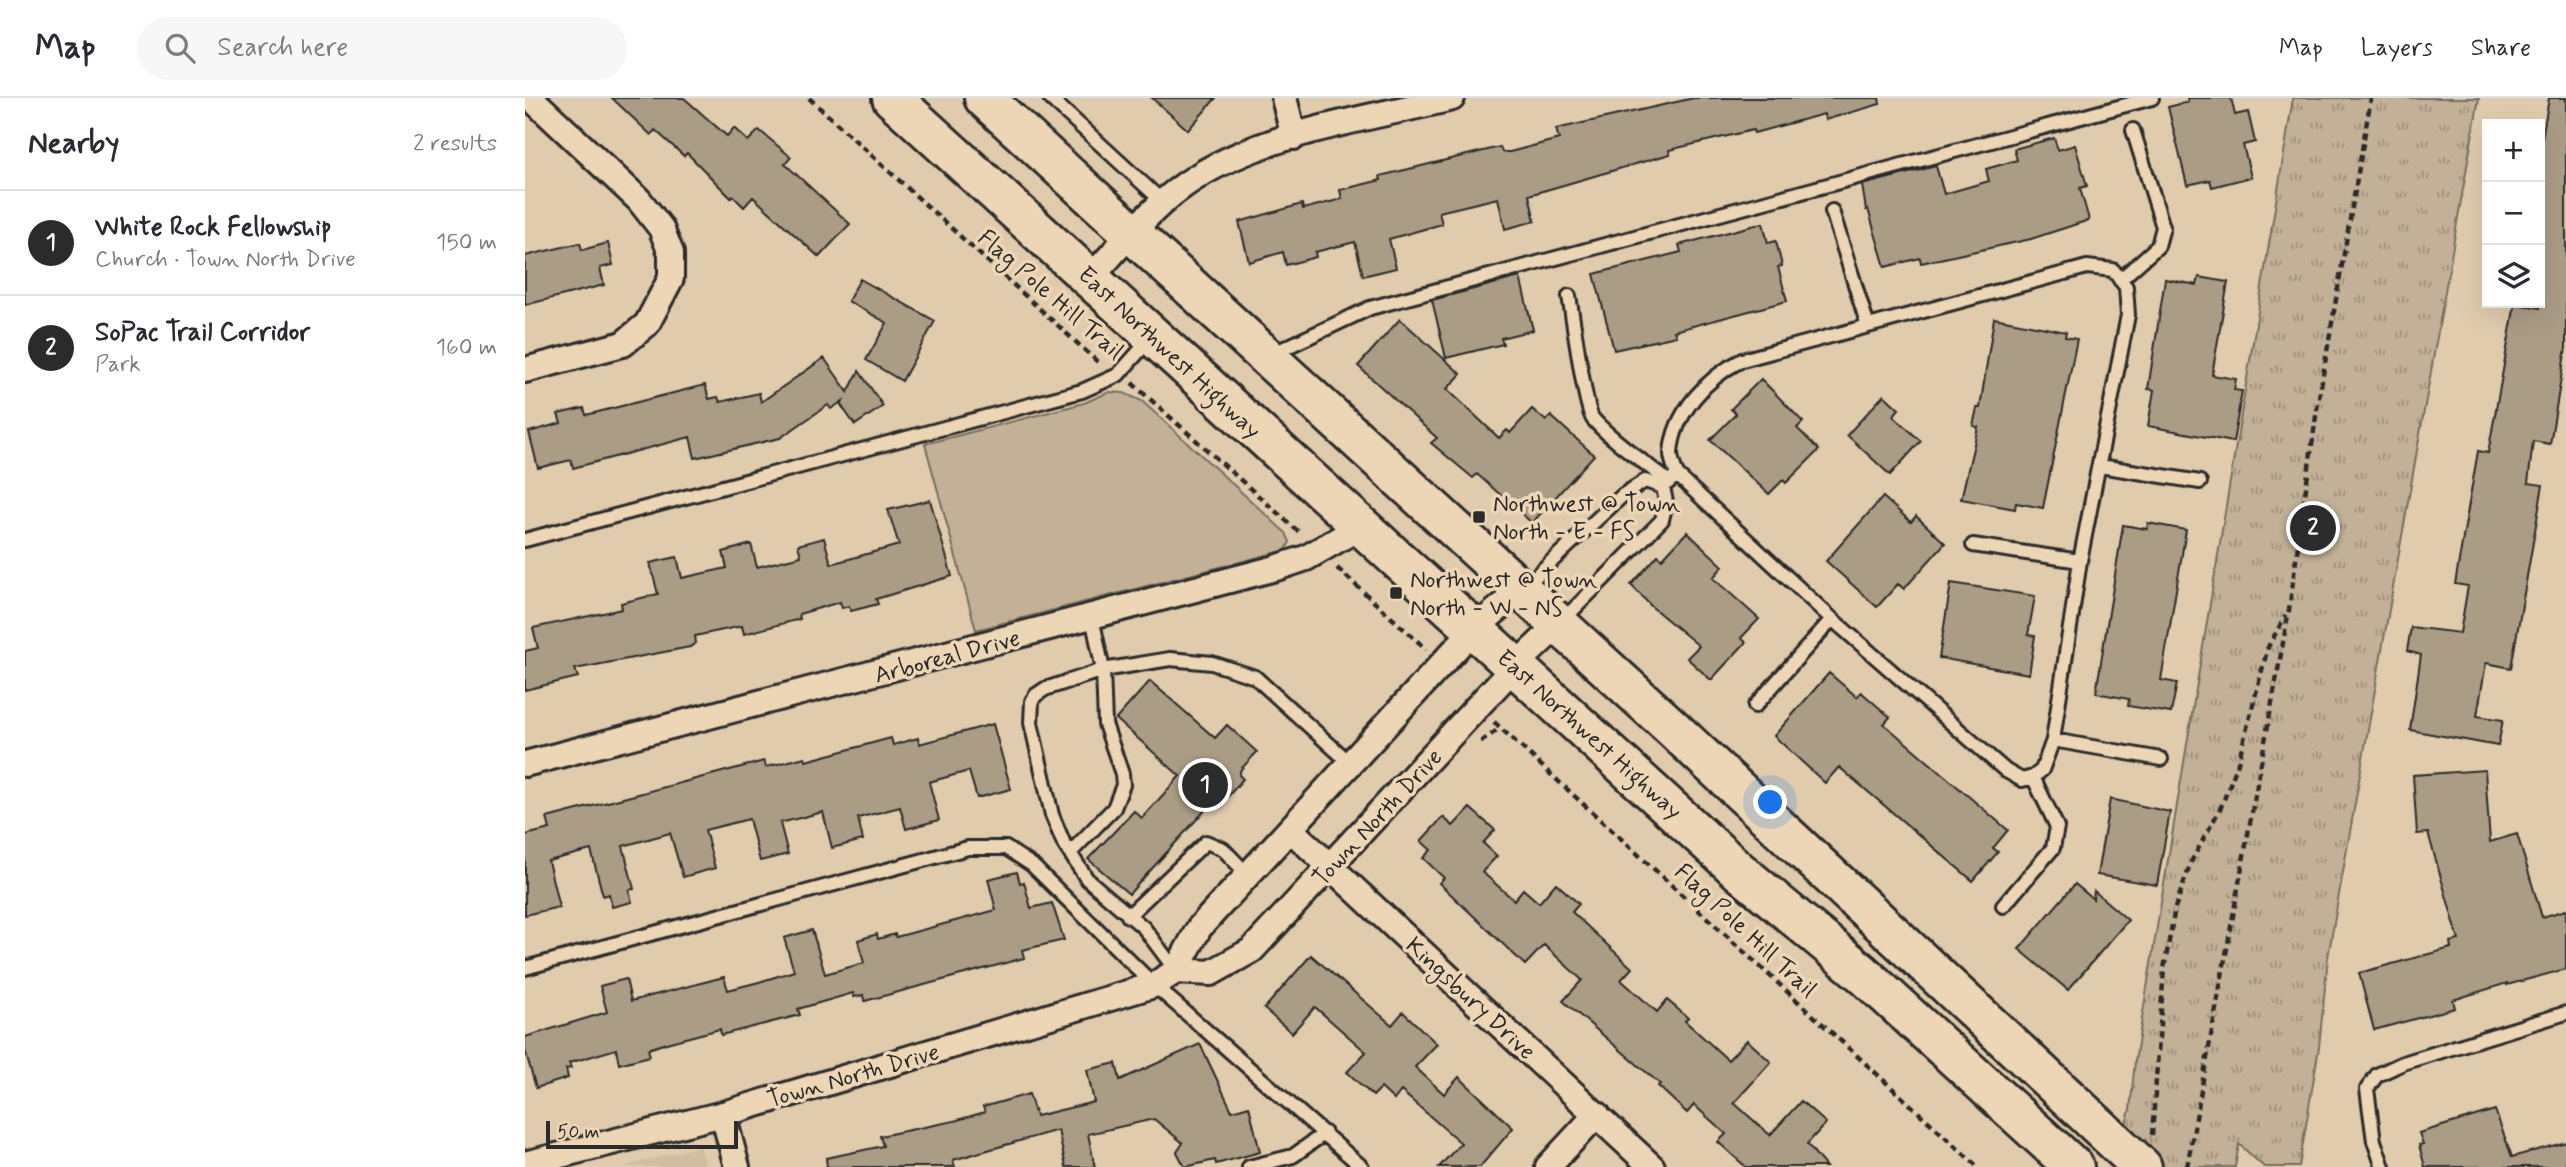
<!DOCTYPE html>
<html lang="en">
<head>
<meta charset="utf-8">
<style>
	body { margin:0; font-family:Mynerve,sans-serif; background:#f7f7f7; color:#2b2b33 }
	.controls { position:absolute; right:21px; top:21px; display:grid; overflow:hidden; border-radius:0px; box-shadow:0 7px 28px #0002 }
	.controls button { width:63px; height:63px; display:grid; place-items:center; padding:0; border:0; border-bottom:2px solid #e1e1e2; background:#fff; color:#2b2b33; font:35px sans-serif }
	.scale { position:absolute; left:21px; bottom:18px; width:192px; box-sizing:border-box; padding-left:7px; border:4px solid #2b2b2b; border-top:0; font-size:19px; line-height:24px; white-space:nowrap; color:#2b2b2b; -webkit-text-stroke:5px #ecd6b5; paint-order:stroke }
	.you { position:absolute; left:1246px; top:705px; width:24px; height:24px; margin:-18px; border:5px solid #fff; border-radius:50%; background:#1a73e8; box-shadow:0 0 0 10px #1a73e833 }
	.badge { display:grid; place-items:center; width:46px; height:46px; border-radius:50%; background:#2b2b2b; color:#fff; font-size:23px; font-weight:700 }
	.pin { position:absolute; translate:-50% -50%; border:4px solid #fff; box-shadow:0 2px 7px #0006 }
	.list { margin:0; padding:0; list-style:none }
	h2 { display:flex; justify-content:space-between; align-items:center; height:91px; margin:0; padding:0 28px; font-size:30px }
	h2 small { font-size:23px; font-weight:400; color:#7c7c81 }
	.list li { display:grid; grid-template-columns:46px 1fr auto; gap:21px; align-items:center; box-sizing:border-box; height:105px; padding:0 28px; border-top:2px solid #e1e1e2 }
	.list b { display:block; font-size:26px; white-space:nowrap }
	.list p { margin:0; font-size:23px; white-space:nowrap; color:#7c7c81 }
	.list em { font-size:23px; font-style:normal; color:#7c7c81 }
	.icon { flex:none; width:38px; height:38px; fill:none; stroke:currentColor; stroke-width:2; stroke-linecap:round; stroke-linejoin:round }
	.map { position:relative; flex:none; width:2041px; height:1069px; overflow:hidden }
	header { display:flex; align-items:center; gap:42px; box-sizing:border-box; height:98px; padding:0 35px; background:#fff; border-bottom:2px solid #e1e1e2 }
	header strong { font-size:33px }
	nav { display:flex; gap:38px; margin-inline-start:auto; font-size:24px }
	.search { width:490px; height:63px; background:#f7f7f7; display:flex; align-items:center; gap:18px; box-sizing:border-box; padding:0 24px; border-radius:38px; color:#7c7c81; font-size:26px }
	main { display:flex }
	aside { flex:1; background:#fff }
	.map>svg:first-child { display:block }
	.built { fill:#d0bea1 }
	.grass { fill:#c2b197; stroke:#766e61; stroke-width:2 }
	.park { fill:url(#park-tufts); stroke:#766e61; stroke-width:2 }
	.building { fill:#ab9c86; stroke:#2b2b2b; stroke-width:2 }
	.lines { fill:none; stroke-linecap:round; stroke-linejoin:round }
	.lane-casing { stroke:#2b2b2b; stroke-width:18 }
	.street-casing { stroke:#2b2b2b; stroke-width:30 }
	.primary-casing { stroke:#2b2b2b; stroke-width:44 }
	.path { stroke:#2b2b2b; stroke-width:4.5; stroke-dasharray:7 5; stroke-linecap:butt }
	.lane { stroke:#ecd6b5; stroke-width:12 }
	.street { stroke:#ecd6b5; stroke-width:24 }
	.primary { stroke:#ecd6b5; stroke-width:38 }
	.poi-dot { fill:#2b2b2b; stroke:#ecd6b5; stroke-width:2.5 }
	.labels { text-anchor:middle; stroke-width:7; stroke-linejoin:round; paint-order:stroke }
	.street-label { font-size:24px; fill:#2b2b2b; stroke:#ecd6b5 }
	.poi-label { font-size:24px; fill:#2b2b2b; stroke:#ecd6b5; text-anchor:start }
</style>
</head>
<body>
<header>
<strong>Map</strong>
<div class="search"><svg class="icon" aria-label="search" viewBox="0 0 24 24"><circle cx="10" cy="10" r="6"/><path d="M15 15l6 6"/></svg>Search here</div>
<nav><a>Map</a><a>Layers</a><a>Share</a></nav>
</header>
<main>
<aside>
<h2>Nearby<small>2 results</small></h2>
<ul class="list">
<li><span class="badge">1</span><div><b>White Rock Fellowship</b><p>Church · Town North Drive</p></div><em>150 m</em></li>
<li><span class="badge">2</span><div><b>SoPac Trail Corridor</b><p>Park</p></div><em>160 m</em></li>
</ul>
</aside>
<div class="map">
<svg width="2041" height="1069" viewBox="0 0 2041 1069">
	<defs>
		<pattern id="park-tufts" width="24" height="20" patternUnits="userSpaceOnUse" patternTransform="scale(1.75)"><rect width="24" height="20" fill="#c2b197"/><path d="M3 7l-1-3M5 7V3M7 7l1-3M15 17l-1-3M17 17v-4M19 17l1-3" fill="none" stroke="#9e907b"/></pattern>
	</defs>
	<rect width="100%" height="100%" fill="#e0ccad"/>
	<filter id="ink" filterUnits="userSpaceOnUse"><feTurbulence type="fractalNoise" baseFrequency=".0143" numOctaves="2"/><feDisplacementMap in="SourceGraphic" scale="14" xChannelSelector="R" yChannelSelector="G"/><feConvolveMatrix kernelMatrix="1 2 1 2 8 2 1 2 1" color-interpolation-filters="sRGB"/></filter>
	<g filter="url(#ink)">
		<path class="built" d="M175,1048L181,1069H98Z"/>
		<path class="grass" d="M584,294L599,295L617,303L761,435L765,444L761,452L451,532L400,346L559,305Z"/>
		<path class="park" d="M1768,0H1954L1803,859L1794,949L1774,1069H1739L1714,1046L1710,1069H1588L1605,1012L1610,963Z"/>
		<path class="building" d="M87,0H159L202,38L209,30L223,43L234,32L266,59L260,66L325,126L294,159L228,99L219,109L208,98L206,100L162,55L159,58L130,32L126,37Z
			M627,0H691L663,32Z
			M1169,0H1354L1355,6L1300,22L1299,16L1229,35L1228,32L1144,52L1145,56L1004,97L1010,123L980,131L973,100L914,114L917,126L864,141L871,170L838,178L830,144L790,154L791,159L761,167L758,154L724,164L714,124L777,106L778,111L817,101L815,92L856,82L855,78L975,49L977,54H985L1034,41L1031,31Z
			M1662,0H1706L1710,17L1723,14L1730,44L1718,47L1726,79L1687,89L1685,82L1662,87L1643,9L1663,4Z
			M2024,0H2041V250L2025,346L2008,343L2003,385L2018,387L1986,570L1961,565L1952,618L1978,622L1973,648L1885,632L1896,557L1882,553L1886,529L1935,535L1943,488L1930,486L1953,353L1963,355L1990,206L2015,210V52Z
			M1529,40L1533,52L1550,47L1562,88L1555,90L1564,122L1506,141L1396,165L1395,160L1360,169L1343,111L1341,112L1337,87L1411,68L1419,96L1464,83L1461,71L1492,62L1489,51Z
			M1238,125L1243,145L1251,143L1257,168L1253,169L1262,203L1149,233L1151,238L1089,252L1069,176L1156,154L1154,147Z
			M55,145L57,152L83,145L88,167L75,170L79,187L0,207V158Z
			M995,179L1008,232L976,240L978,246L921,260L907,202Z
			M1674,179L1703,184L1687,277L1711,281L1709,292L1717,293L1708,344L1623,328L1629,292L1623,291L1640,181L1672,187Z
			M335,181L410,223L377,283L341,262L362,225L323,203Z
			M1469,220L1541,234L1540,239L1552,241L1518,410L1491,405L1490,411L1436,401L1453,329L1448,328L1452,310H1455Z
			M875,221L936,276L922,291L974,340L982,332L985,335L1007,311L1021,323L1026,318L1069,357L1007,425L952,376L948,380L906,345L912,340L833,268Z
			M299,260L323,294L334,273L358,308L330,327L316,307L318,303L306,311L303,307L255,340L170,360L165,339L48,370L46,362L13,370L4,334L36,325L33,316L59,310L61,317L180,287L184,301L193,299L195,304L234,295L236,304Z
			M1236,281L1278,324L1272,330L1294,352L1261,385L1258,382L1244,396L1185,342L1211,316L1206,311Z
			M1359,297L1374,311L1368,318L1396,343L1365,377L1322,337Z
			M1358,399L1386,424L1391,418L1420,445L1379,491L1373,486L1352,509L1301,463Z
			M405,402L427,478L351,501L353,506L326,513L324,508L317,510L315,504L274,516L275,521L219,536L217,528L170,538L171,545L165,549L50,571L53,579L0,592V553L13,550L8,530L97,511L96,505L133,496L125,465L152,459L157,480L202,470L198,454L226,446L232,469L276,458L273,447L299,440L306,466L374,447L363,412Z
			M1623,425L1661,432L1636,582L1652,585L1646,615L1603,608L1604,601L1571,595L1598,427L1622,431Z
			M1162,434L1198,468L1188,480L1234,521L1216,540L1221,544L1186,582L1162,560L1174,548L1127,509L1106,487L1133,457L1137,461Z
			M1426,485L1510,498L1503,537L1510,538L1504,576L1414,560Z
			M1304,575L1332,599L1336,594L1365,619L1359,626L1483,732L1468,750L1473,754L1448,783L1314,669L1300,685L1249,638Z
			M625,583L690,640L702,627L732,654L716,671L714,677L718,681L698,704L692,699L604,796L563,761L609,713L617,720L655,678L591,621Z
			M468,626L486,691L452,700L444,673L404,684L414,722L381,731L375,709L333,720L338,742L307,750L298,714L255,725L263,756L235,763L224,721L180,732L190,770L158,779L145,735L98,748L109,791L104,792L107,804L87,809L84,796L78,798L66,752L23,763L34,809L0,817V737L25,731L22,720L239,663L241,669L280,659L281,663L366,640L368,647L393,640L394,646Z
			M1960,672L1965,744L1992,736L2017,819L2041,812V871L1982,887V885L1928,902L1930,910L1849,932L1834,875L1926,850L1925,844L1934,842L1903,735L1892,736L1888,677Z
			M1585,701L1645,714L1632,787L1572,777Z
			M945,710L970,732L958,745L972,758L957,774L989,802L998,791L1014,805L1031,785L1054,806L1047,814L1107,870L1096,882L1132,914L1142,902L1163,920L1160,923L1203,962L1222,942L1246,964L1209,1005L1245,1037L1276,1003L1301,1025L1282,1046L1301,1069H1221L1193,1044L1201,1036L1169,1007L1162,1015L1133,988L1135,986L1038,903L1057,882L1019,847L1000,867L914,785L919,780L898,760L906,752L896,743L918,719L928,728Z
			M492,774L495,785L499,784L506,810L527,805L539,842L497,852L499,860L340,903L338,897L329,899L328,895L273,911L275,917L196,937L195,931L145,944L123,951L125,958L94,966L91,951L44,965L46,970L41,971L43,980L11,990L0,952V939L82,914L75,888L101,881L106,903L199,879L203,892L234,884L269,873L259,840L287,832L300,876L339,865L333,842L352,836L353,841L370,836L371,839L471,812L463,781Z
			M1550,786L1568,801L1569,793L1603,822L1543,892L1494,851Z
			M786,857L867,927L878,914L912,946L890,969L919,996L934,979L988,1030L955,1069H914L936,1045L876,993L869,1002L856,990L848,998L822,974L841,954L790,909L767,935L739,911Z
			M675,946L707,1013L724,1008L735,1054L691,1066L690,1062L660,1069L652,1054L658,1045L629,1021L563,1036L570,1069H541L533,1032L428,1062L430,1069H302L301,1060L358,1048L355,1038L429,1023L460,1014L458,1009L504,996L511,1018L569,1004L562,972L591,965L595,982Z
			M1970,1012L1987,1059L2041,1044V1069H1900L1894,1047L1898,1046L1894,1035Z"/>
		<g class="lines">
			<defs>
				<path id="lane" d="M525,0L638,104
					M1307,113L1343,228
					M1595,182L1633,148L1638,129L1608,32
					M1044,198C1048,219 1060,311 1068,321C1087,343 1121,365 1144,384
					M747,256L845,210L1627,0
					M1575,368L1675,384
					M1138,389L1152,377C1150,371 1146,362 1146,356C1148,315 1183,279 1217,262L1562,169L1588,172L1601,189L1603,217L1555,463L1528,642L1517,672L1508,679L1497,682L1481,673L1307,521L1152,377
					M0,442L557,293L593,277L625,241
					M1448,447L1555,463
					M999,489L1098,397L1120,383L1138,389L1141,404L1137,422L1036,524
					M1230,608L1307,521
					M1528,642L1636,661
					M545,755L589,710L598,687L597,676L580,626L578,572L567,519
					M1478,808L1528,750L1532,729L1508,679
					M603,818L681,744L698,751L723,777
					M0,870L443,750H481L507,767L629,887L837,1069
					M651,873L619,830L562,781L539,746L527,717L506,625L507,603L511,597L520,591L578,572L645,561L687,565L730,579L826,666
					M724,1069L768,1058L800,1035
					M1858,1069L1849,1043L1842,991L1852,977L1878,965L2041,915"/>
				<path id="street" d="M759,0L769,39
					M565,181C598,144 630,104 673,78C744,34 846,20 927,0
					M0,272L98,246L122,226L146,180V155L136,130L114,102L6,0
					M0,666L751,470L781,460L835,429
					M765,731L1127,1069
					M651,873L686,875L727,852L990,568L1034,526
					M198,1016L212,1069
					M0,1066L198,1016L629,887L651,873L674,830L949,531L995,493
					M1023,1069L1072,1016"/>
				<path id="primary" d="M367,0L1214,773L1337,875L1549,1069
					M459,0L1144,627L1617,1069"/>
			</defs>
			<use href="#lane" class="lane-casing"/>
			<use href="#street" class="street-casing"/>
			<use href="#primary" class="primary-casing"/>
			<path class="path" d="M284,0L575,266
				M607,285L775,435
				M812,470L901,551
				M969,624L1453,1069
				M956,644L975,630
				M1627,1037L1639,871L1650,810L1666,764L1696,709L1712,668L1743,549L1761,517
				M1662,1069L1764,512L1792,311L1846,0"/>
			<use href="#lane" class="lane"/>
			<use href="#street" class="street"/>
			<use href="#primary" class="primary"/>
		</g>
	</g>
	<g class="poi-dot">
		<rect x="947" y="412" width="14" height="14" rx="3.5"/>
		<rect x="864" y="488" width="14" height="14" rx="3.5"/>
	</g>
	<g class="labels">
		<g class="street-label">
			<text transform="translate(526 196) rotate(41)" y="8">Flag Pole Hill Trail</text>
			<text transform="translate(645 254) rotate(43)" y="8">East Northwest Highway</text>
			<text transform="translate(422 558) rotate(-15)" y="8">Arboreal Drive</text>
			<text transform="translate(1065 636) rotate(42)" y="8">East Northwest Highway</text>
			<text transform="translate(852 719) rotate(-47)" y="8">Town North Drive</text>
			<text transform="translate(1221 832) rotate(43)" y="8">Flag Pole Hill Trail</text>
			<text transform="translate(946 900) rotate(43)" y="8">Kingsbury Drive</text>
			<text transform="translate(328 977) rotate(-16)" y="8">Town North Drive</text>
		</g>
		<g class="poi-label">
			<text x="968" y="413">Northwest @ Town<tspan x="968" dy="28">North - E - FS</tspan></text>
			<text x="885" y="489">Northwest @ Town<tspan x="885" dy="28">North - W - NS</tspan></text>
		</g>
	</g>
</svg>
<div class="controls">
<button>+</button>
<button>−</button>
<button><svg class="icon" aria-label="layers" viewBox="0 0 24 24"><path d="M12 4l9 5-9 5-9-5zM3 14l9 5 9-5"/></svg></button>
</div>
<div class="scale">50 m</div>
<div class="you"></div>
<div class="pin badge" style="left:680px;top:687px">1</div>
<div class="pin badge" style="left:1788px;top:430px">2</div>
</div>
</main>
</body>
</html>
